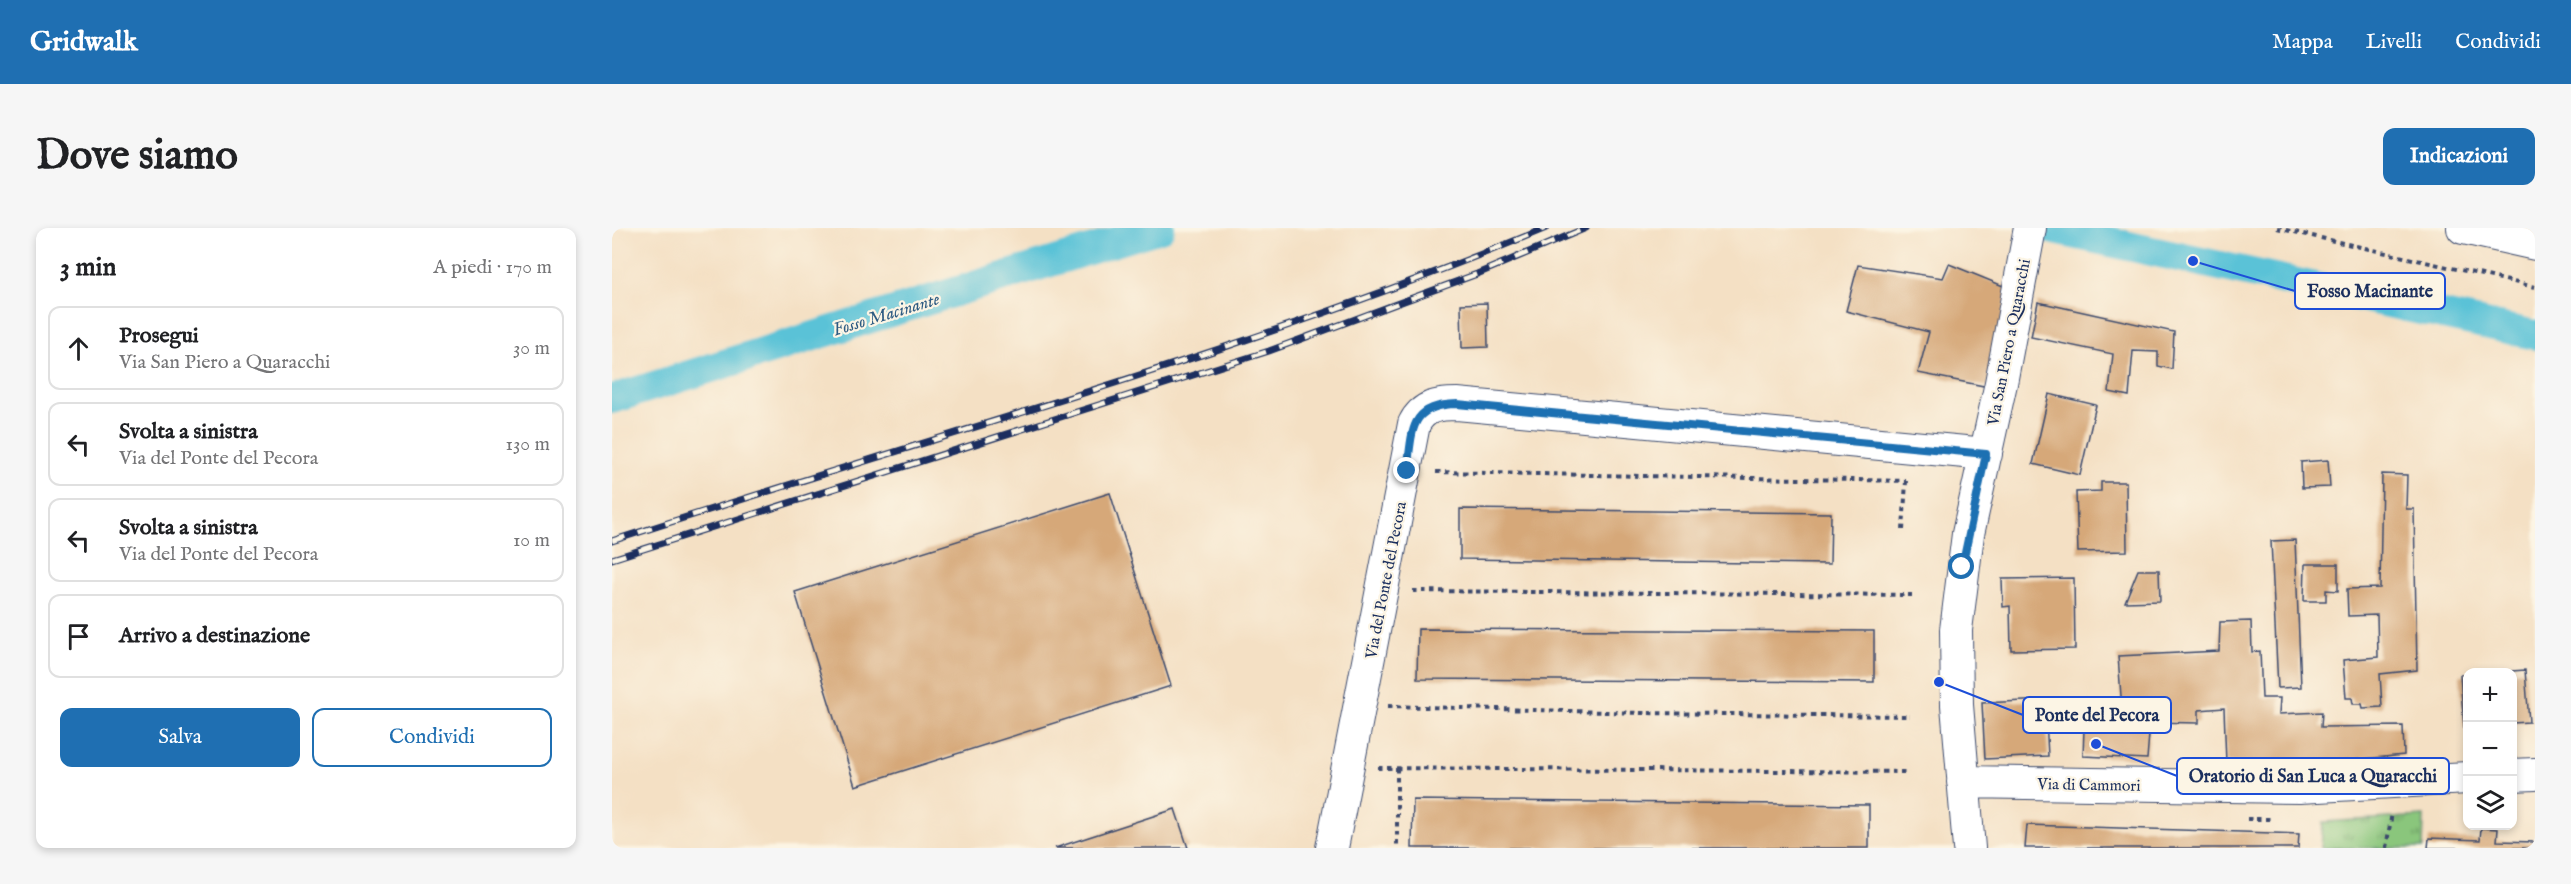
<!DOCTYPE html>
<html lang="it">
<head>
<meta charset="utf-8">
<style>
	body { margin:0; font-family:"IM FELL English",serif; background:#f6f6f6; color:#202124 }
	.controls { position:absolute; right:18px; bottom:18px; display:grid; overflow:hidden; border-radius:12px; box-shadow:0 3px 9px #0003 }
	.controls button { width:54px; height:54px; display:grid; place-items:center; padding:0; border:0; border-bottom:2px solid #e0e0e0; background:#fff; color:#202124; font:30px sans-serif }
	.stop { position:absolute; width:18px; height:18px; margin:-14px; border:4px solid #1f6fb2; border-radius:50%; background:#fff }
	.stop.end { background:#1f6fb2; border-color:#fff; box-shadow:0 2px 6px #0008 }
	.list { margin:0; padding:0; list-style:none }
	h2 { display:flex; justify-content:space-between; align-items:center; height:78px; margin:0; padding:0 24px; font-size:26px }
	h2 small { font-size:20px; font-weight:400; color:#757577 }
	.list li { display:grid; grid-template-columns:39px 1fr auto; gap:18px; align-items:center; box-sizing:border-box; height:84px; margin:0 12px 12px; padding:0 12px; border:2px solid #e0e0e0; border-radius:12px }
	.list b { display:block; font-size:22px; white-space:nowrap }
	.list p { margin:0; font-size:20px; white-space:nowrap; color:#757577 }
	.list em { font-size:20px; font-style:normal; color:#757577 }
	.actions { display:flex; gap:12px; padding:18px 24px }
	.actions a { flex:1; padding:14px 0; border:2px solid #1f6fb2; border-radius:12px; text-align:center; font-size:21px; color:#1f6fb2 }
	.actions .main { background:#1f6fb2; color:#fff }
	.icon { flex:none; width:33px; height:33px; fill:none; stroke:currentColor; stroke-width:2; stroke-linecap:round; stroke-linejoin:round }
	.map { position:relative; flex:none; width:1923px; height:620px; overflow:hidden; border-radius:12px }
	header { display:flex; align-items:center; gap:36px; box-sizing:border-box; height:84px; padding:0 30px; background:#1f6fb2; color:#fff }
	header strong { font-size:28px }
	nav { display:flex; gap:33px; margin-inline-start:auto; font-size:21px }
	.intro { display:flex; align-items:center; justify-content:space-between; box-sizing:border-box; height:144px; padding:0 36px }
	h1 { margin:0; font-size:42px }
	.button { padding:15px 27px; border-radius:12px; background:#1f6fb2; color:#fff; font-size:21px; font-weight:700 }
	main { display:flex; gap:36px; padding:0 36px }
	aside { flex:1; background:#fff; border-radius:12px; box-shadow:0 3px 9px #0003 }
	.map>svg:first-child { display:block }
	.park { fill:url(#park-tufts); stroke:#527a6c; stroke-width:1.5 }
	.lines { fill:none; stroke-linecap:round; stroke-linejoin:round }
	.canal { stroke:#5ac2d7; stroke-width:30 }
	.building { fill:#d6a879 }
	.minor-casing { stroke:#3c4a6d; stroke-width:34 }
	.path { stroke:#3c4a6d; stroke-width:4; stroke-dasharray:4.5 4.5; stroke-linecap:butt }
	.minor { stroke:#fff; stroke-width:32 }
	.rail-casing { stroke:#1b2f5e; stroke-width:7 }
	.rail { stroke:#fcf5e5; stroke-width:4.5; stroke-dasharray:14; stroke-linecap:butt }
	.route { stroke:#1f6fb2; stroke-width:8 }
	.labels { text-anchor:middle; stroke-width:4.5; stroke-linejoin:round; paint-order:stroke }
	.street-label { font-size:16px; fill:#1b2f5e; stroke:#fcf5e5 }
	.water-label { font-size:18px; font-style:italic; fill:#2e5b82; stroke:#fcf5e5 }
	.leader { fill:none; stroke:#1d4ed8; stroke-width:2 }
	.callout-dot { fill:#1d4ed8; stroke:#fcf5e5; stroke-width:2 }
	.callout { fill:#fcf5e5; stroke:#1d4ed8; stroke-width:2 }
	.callout-label { font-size:18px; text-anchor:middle; font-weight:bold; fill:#1b2f5e }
</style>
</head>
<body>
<header>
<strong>Gridwalk</strong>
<nav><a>Mappa</a><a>Livelli</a><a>Condividi</a></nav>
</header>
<div class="intro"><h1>Dove siamo</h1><a class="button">Indicazioni</a></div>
<main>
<aside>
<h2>3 min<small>A piedi · 170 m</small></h2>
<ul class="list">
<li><svg class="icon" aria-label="ahead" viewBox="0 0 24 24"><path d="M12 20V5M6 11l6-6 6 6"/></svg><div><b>Prosegui</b><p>Via San Piero a Quaracchi</p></div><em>30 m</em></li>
<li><svg class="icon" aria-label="left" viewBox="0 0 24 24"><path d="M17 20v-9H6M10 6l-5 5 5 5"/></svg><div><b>Svolta a sinistra</b><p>Via del Ponte del Pecora</p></div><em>130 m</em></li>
<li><svg class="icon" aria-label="left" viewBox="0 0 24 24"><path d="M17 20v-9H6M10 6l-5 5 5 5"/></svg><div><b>Svolta a sinistra</b><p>Via del Ponte del Pecora</p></div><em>10 m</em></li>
<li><svg class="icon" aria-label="arrive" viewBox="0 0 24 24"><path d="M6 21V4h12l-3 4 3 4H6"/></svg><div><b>Arrivo a destinazione</b></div></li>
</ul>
<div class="actions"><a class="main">Salva</a><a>Condividi</a></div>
</aside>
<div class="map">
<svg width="1923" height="620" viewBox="0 0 1923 620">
	<defs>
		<pattern id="park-tufts" width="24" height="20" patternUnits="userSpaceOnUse" patternTransform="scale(1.5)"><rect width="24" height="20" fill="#8ac67b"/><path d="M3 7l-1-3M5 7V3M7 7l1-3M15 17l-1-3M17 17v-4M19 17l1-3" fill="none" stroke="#70a168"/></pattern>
	</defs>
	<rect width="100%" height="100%" fill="#fcf5e5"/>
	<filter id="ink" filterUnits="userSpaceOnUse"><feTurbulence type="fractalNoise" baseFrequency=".0167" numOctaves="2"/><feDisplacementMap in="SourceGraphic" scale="12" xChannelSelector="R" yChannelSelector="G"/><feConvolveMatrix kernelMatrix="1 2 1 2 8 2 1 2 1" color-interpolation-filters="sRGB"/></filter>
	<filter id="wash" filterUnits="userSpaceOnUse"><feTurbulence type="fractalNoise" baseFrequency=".008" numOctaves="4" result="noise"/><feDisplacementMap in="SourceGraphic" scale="24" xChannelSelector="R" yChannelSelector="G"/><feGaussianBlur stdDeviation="1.35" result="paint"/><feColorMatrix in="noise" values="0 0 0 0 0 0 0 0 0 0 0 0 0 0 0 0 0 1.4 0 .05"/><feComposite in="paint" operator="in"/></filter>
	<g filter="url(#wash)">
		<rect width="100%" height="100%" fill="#f4e0c4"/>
		<path class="park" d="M1812,588L1811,620H1709L1711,594Z"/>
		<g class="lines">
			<path class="canal" d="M1434,0L1923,107
				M0,171L548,0"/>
		</g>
		<g id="blocks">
			<path class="building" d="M1337,36L1396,60L1377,159L1306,145L1317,104L1234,83L1246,37L1331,50Z
				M1426,74L1562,104L1560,141L1546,138V124L1521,123L1517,168L1497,164L1501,126L1419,109Z
				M875,75L876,119L850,120L849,76Z
				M1437,166L1484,177L1468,247L1421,236Z
				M1716,232L1718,259L1690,260L1689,234Z
				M1770,246L1795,247L1794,281H1802L1805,442L1768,446L1770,479L1751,480L1750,476H1741L1740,470H1734L1731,432L1766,429L1765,387L1736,388L1735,361L1768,360Z
				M1489,254H1514L1515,323L1466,324L1464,264L1489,263Z
				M498,265L559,458L243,558L183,364Z
				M848,281L1219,285L1218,336L848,331Z
				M1683,312L1689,459L1666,460L1659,313Z
				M1693,336H1726V363L1714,362V373H1692Z
				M1526,342H1547L1548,373L1513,374Z
				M1462,350L1463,421L1399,422L1398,378L1391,379L1390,351Z
				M1639,393L1640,424L1648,423L1650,470H1668L1667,486L1710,484L1709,499L1791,498L1792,527L1710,535H1614L1612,480L1587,482V495L1538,494L1535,531L1471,528L1472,502H1488L1490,482L1510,481L1506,428L1607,423L1608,394Z
				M806,401L1262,403V454L805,451Z
				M1913,442L1917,494L1900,495V443Z
				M1848,447H1856V498L1852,499Z
				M1433,472L1436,528L1373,531L1370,475Z
				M801,572L1257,577V620H800Z
				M563,581L576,620H443Z
				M1415,597L1687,606L1686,620H1413Z
				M1869,600L1886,601L1885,613L1923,614V620H1816L1817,610L1868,612Z"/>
		</g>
	</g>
	<g filter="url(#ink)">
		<use href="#blocks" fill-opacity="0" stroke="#3c4a6d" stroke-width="1.5"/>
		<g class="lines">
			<defs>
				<path id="minor" d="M1851,0L1923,16
					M1900,547L1923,546
					M1351,554L1687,559L1856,550
					M720,620L802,196C811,178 826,176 845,176L1374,226
					M1357,620L1345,477L1344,402L1356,306L1389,155L1418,0"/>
			</defs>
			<use href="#minor" class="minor-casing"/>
			<path class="path" d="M1665,0L1923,59
				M824,244L1294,253
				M1291,302L1294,253
				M801,363L1300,367
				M776,478L1028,485L1298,488
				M766,540L1297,544
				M785,540V620
				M1635,591H1660
				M1774,620L1780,585"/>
			<use href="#minor" class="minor"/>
			<defs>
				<path id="rail" d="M0,313C312,211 631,126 934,0
					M0,331L657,123L865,46L974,0"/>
			</defs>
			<use href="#rail" class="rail-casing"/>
			<use href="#rail" class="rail"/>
		</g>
	</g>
	<g class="lines" filter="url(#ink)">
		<path class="route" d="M795,243C801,203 796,177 845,176L1374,226L1350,339"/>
	</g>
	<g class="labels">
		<g class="street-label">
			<text transform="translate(1396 114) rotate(-79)" y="6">Via San Piero a Quaracchi</text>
			<text transform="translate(773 352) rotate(-79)" y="6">Via del Ponte del Pecora</text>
			<text transform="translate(1477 556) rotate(1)" y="6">Via di Cammori</text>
		</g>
		<g class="water-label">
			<text transform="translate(274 86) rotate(-17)" y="6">Fosso Macinante</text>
		</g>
	</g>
	<path class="leader" d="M1581 33L1683 63M1327 454L1411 487M1484 516L1565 548"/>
	<g class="callout-dot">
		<circle cx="1581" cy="33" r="6"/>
		<circle cx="1327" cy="454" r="6"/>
		<circle cx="1484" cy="516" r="6"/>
	</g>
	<g class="callout">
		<rect x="1683" y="45" width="150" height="36" rx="6"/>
		<rect x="1411" y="469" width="148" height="36" rx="6"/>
		<rect x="1565" y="530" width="272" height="36" rx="6"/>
	</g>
	<g class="callout-label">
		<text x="1758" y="69">Fosso Macinante</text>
		<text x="1485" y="493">Ponte del Pecora</text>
		<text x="1701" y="554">Oratorio di San Luca a Quaracchi</text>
	</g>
</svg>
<div class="controls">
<button>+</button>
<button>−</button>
<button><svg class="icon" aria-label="layers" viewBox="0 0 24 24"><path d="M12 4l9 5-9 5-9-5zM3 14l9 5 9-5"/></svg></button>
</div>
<div class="stop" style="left:1350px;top:339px"></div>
<div class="stop end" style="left:795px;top:243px"></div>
</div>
</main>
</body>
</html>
